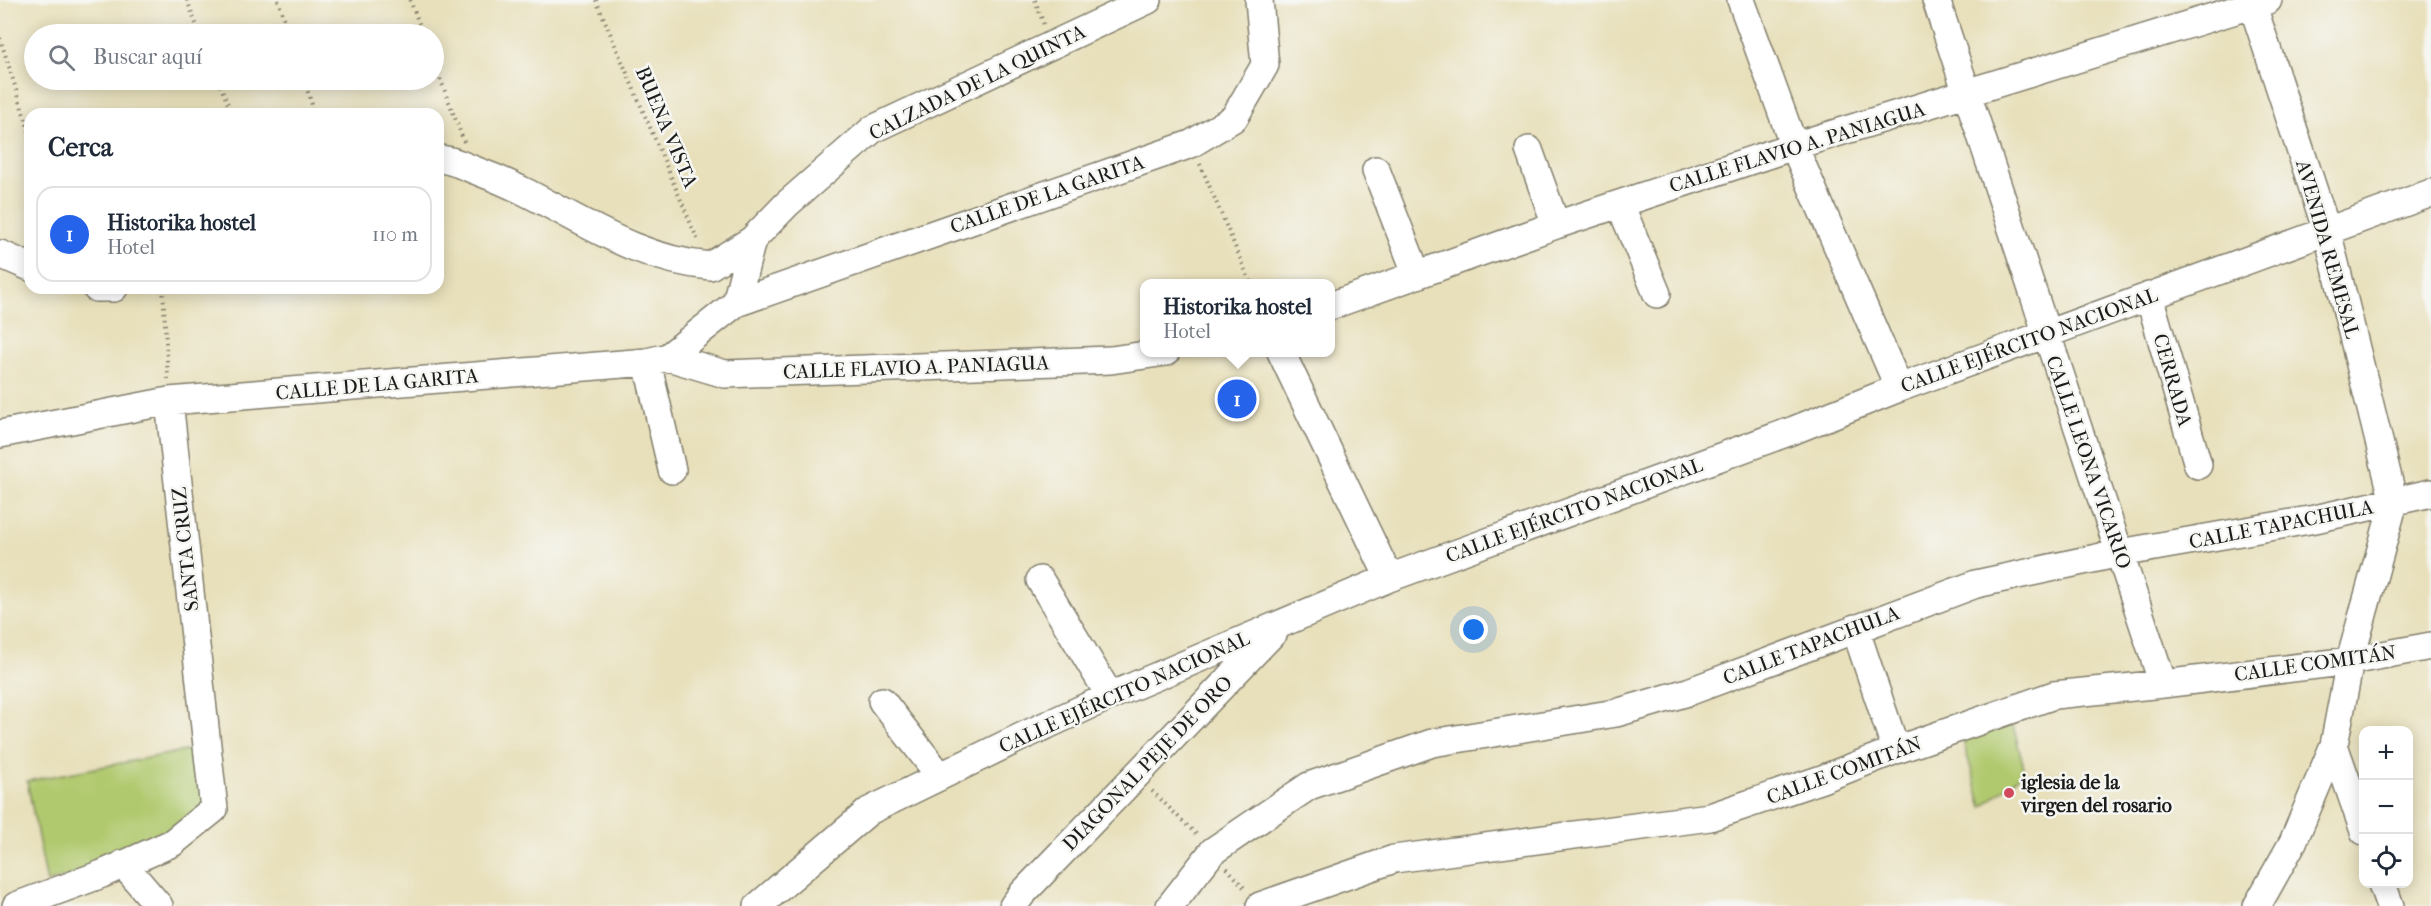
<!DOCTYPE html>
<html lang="es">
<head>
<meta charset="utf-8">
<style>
	body { margin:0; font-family:"IM FELL French Canon",serif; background:#f2f2f3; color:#1f2937 }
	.controls { position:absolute; right:18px; bottom:18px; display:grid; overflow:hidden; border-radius:12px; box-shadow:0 3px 15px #0003 }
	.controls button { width:54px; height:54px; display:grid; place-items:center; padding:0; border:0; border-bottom:2px solid #e0e1e3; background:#fff; color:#1f2937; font:30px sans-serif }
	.you { position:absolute; left:1474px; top:630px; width:21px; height:21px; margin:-15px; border:4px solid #fff; border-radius:50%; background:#1a73e8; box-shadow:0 0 0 9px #1a73e833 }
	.badge { display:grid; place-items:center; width:39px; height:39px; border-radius:50%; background:#2563eb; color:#fff; font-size:20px; font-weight:700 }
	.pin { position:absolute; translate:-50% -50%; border:3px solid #fff; box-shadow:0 2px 6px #0006 }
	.popup { position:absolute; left:1140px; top:279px; width:195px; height:78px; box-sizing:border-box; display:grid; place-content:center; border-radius:12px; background:#fff; filter:drop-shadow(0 2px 4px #0005); font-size:20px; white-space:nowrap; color:#747a83 }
	.popup b { font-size:22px; color:#1f2937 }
	.popup::after { content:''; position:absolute; left:50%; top:100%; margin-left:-12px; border:12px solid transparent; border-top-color:#fff }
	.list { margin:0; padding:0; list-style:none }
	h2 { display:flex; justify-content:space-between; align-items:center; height:78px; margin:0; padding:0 24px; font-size:26px }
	h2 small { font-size:20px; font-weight:400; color:#747a83 }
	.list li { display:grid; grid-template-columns:39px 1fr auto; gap:18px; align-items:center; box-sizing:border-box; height:96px; margin:0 12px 12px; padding:0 12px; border:2px solid #e0e1e3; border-radius:18px }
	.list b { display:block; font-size:22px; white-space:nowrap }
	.list p { margin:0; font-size:20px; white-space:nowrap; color:#747a83 }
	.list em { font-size:20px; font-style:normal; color:#747a83 }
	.icon { flex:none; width:33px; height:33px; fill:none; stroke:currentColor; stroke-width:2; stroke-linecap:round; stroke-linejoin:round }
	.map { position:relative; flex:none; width:2431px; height:906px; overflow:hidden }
	.search { position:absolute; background:#fff; box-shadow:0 3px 15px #0003; left:24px; top:24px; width:420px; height:66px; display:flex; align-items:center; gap:15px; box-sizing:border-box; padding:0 21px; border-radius:33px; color:#747a83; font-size:22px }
	.panel { position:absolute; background:#fff; box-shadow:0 3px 15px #0003; left:24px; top:108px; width:420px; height:186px; border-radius:18px }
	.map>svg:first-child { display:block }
	.green { fill:#b1c96e; stroke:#667245; stroke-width:1.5 }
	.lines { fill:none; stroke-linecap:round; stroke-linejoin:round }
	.minor-casing { stroke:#827e6c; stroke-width:30 }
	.path { stroke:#827e6c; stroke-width:4; stroke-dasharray:1.5 4.5; stroke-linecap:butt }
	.minor { stroke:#fff; stroke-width:27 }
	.poi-dot { fill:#d1495b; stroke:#f6f6f2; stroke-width:2 }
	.labels { text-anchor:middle; stroke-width:5; stroke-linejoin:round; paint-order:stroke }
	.street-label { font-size:20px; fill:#1c1c1c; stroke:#f6f6f2 }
	.poi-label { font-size:20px; font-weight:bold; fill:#1c1c1c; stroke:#f6f6f2; text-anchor:start }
</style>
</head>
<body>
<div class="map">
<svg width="2431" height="906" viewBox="0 0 2431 906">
	<rect width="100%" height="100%" fill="#f6f6f2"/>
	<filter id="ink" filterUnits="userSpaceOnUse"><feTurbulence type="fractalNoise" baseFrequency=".0167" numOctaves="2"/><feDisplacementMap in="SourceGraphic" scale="12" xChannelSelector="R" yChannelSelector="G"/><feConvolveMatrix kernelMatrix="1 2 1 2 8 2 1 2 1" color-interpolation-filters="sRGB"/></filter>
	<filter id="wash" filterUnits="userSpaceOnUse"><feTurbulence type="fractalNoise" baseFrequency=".008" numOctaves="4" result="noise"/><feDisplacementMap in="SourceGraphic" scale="24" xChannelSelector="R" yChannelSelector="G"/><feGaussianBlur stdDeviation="1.35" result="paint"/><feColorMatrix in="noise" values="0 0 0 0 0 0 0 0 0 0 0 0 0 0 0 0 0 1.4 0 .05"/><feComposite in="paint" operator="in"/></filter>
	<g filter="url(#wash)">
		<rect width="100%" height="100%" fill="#e8e0bb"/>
		<path class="green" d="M2011,718L2025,771L1982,807L1961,734Z
			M195,749L206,805L146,850L47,883L27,781Z"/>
	</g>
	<g filter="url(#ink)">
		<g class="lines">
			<defs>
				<path id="minor" d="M1741,0L1794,146L1899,388
					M1936,0L2163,684
					M2251,0L2327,231L2394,502L2350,661L2334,745L2293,842L2257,906
					M1529,150L1556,225
					M438,159C452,159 468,168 482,173C561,202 621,258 710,266L752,240L787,204L873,129L1148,0
					M1376,170L1417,275
					M1620,204L1657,294
					M0,254L30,267
					M96,288H114
					M2149,296L2198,465
					M736,303L1191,144L1234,118L1265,65L1259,0
					M1330,306L1556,225L1794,146L2268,0
					M1281,352L1389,578
					M668,357L725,374L1111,360L1166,352
					M647,362L672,470
					M0,434L169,401L647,362L668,357L736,303L752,240
					M1040,580L1110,696
					M1855,628L1896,750
					M882,701L940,776
					M2334,745L2364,831
					M123,864L159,906
					M2382,884L2390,906
					M16,906L102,874L172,843L214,809L169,401
					M758,906L869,811L1021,737L1110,696L1389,578L1794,430L1899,388L2431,193
					M1013,906L1022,894L1274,632
					M1170,906L1213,851L1309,786L1432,743L1616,713L1688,692L1976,584L2120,553L2315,519L2431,493
					M1260,906L1394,859L1710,817L1822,779L1896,750L2054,695L2163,684L2350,661L2431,646"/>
			</defs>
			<use href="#minor" class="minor-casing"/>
			<path class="path" d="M187,0L200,34
				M278,0L289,34
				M410,0L423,34
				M596,0L699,243
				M1035,0L1044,25
				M0,38L30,134
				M434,62L464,142
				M218,80L232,114
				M304,80L315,114
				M1200,164L1251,284
				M163,288L168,379
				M1152,791L1198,836
				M1227,868L1246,890"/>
			<use href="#minor" class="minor"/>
		</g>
	</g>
	<circle class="poi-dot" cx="2009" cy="793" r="6"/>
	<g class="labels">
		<g class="street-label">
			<text transform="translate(977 82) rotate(-26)" y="7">CALZADA DE LA QUINTA</text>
			<text transform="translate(667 127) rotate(67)" y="7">BUENA VISTA</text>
			<text transform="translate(1797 147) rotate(-17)" y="7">CALLE FLAVIO A. PANIAGUA</text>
			<text transform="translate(1047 194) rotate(-19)" y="7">CALLE DE LA GARITA</text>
			<text transform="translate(2328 249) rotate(74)" y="7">AVENIDA REMESAL</text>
			<text transform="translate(2029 340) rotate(-20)" y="7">CALLE EJÉRCITO NACIONAL</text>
			<text transform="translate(916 367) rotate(-2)" y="7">CALLE FLAVIO A. PANIAGUA</text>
			<text transform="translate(2173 380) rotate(74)" y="7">CERRADA</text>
			<text transform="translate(377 384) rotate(-5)" y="7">CALLE DE LA GARITA</text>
			<text transform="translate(2089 462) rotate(71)" y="7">CALLE LEONA VICARIO</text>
			<text transform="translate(1574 510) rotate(-20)" y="7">CALLE EJÉRCITO NACIONAL</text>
			<text transform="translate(2281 524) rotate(-11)" y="7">CALLE TAPACHULA</text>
			<text transform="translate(185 549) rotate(-96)" y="7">SANTA CRUZ</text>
			<text transform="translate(1811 645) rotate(-21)" y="7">CALLE TAPACHULA</text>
			<text transform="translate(2315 663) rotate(-8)" y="7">CALLE COMITÁN</text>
			<text transform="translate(1124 692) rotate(-24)" y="7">CALLE EJÉRCITO NACIONAL</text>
			<text transform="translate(1147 763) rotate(-46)" y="7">DIAGONAL PEJE DE ORO</text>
			<text transform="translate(1844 770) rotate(-20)" y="7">CALLE COMITÁN</text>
		</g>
		<g class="poi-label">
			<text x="2021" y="789">iglesia de la<tspan x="2021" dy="23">virgen del rosario</tspan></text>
		</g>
	</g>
</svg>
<div class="controls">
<button>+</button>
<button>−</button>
<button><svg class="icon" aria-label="locate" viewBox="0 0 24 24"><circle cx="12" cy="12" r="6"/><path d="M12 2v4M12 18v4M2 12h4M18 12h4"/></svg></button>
</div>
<div class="you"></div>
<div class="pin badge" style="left:1237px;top:399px">1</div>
<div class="popup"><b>Historika hostel</b>Hotel</div>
<div class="search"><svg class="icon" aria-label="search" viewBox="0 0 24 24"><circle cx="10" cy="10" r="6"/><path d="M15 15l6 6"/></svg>Buscar aquí</div>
<section class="panel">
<h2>Cerca<small></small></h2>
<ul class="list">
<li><span class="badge">1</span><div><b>Historika hostel</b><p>Hotel</p></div><em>110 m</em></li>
</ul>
</section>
</div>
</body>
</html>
